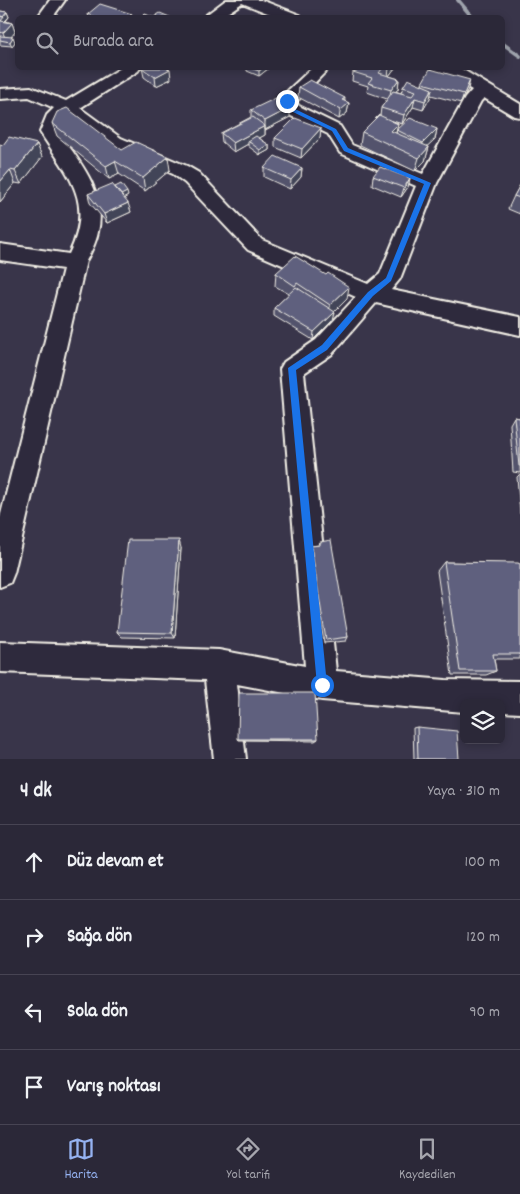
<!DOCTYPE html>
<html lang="tr">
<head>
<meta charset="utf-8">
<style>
	body { margin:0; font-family:Dekko,sans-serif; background:#373443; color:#f1f3f6 }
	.controls { position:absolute; right:15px; bottom:15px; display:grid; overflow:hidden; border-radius:8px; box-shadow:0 2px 8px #0003 }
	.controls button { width:45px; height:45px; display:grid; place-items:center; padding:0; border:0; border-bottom:1px solid #474453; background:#2b2838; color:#f1f3f6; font:25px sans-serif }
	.stop { position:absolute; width:15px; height:15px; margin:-11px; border:4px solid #1a73e8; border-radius:50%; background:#fff }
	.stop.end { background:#1a73e8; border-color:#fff; box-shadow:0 1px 5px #0008 }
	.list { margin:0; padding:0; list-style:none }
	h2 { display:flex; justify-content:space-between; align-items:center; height:65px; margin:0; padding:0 20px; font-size:21px }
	h2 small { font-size:16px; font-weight:400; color:#a6a6ae }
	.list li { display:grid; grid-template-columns:32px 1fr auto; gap:15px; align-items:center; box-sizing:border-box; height:75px; padding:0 20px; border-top:1px solid #474453 }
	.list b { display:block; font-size:19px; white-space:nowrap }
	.list em { font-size:16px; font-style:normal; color:#a6a6ae }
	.icon { flex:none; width:28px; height:28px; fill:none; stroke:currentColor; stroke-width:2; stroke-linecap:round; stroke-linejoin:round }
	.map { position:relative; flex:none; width:520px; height:759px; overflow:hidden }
	.search { position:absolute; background:#2b2838; box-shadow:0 2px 8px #0003; left:15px; right:15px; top:15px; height:55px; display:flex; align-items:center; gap:12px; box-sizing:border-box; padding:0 18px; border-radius:8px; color:#a6a6ae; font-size:19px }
	.sheet { height:365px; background:#2b2838 }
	nav { display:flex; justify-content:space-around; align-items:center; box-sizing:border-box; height:70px; border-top:1px solid #474453; background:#2b2838; font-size:14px; color:#a6a6ae }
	nav a { display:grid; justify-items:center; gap:2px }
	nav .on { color:#95b2f1 }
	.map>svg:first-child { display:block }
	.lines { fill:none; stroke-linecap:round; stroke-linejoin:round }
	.stream { stroke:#9fa4ad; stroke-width:4 }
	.minor-casing { stroke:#f4f1e8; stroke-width:4 }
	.minor { fill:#2f2a3d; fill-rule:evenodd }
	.wall { fill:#52536c; stroke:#f4f1e8 }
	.shaded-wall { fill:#424458; stroke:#f4f1e8 }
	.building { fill:#5f617e; stroke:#f4f1e8 }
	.route { fill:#1a73e8 }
</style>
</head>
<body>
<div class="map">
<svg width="520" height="759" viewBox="0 0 520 759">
	<rect width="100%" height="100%" fill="#39354a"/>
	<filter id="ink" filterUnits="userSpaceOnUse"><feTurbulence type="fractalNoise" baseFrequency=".02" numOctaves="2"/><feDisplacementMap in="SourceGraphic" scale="10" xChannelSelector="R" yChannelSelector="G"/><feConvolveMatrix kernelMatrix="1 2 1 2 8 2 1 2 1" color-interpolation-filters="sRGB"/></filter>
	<g filter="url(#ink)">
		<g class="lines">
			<path class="stream" d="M458,0L473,18
				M502,43L520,56"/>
			<defs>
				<path id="minor" d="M50,0H65L52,18H37Z
					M226,0H261L300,15L302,18H280L242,3L220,18H202Z
					M121,68H140L138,71L80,108L121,138L187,166L199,173L262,240L368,284L380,274L416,186L340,153L328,134L287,114L278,101L281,97L312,68H329L296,102L299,106L340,126L352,145L423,174L465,98L472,90L448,76L434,71L432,68H460L520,104V117L514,116L484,98L481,101L437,183L400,279L391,290L520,317V335L376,303L332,354L304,373L336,671L446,680L520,681V713L501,712V703H464V712L322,700L237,684L246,759H214L205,680L0,672V642L219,650L305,666L280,369L284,362L316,340L356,297L248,250L185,183L173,174L109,146L67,116L64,118L58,132C80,161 107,194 98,232C96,242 91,252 86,261L14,573L10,583L0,587V518L63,269L0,260V244L69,254C95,200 68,176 40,132L47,115L54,108L29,97L0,99V89L31,87L66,101Z"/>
			</defs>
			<use href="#minor" class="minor-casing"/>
			<use href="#minor" class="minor"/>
		</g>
		<path class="wall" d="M0,11L7,12L9,17L6,21L12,23L15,32L11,37L15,42L12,46L0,45Z
			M88,14H132V18H89Z
			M142,68L171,79L156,86L144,77Z
			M247,68H269L259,76L247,71Z
			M357,68H395L389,76L399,79L398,89L395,91L401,93L403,87L422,85V83L468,89L461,103L431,95L430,98L423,110L413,107L402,124L390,120L398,124L396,133L397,130L437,129L435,139L426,147H429L425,161L415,171L360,145L362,132L380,116L381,108L387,99L367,92L368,86L352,81L353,72Z
			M299,87L345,101L349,103L347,113L339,119L298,97Z
			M251,110L290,117L265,130V135L259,138L269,145V150L260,155L248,146V144L234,152L222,142L221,133L251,117Z
			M52,123L122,150L170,170L145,191L119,174L109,179L57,136Z
			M321,128L320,138L301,158L275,147V138Z
			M37,144L42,157L21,184L15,183L0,202L3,145Z
			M264,168H302L301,177L290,189L264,177Z
			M373,176L410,178L408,187L401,197L372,185Z
			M520,185V214L508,209L514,196Z
			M115,187L128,196L124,198L131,212L107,223L90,203L88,194Z
			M276,273L347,299L334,312L333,320L313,340L274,316V308L289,294L275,286Z
			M514,417L520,418V473L513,472L510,424Z
			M520,474V514L517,477Z
			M320,542L348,637L346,641L324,643L310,551L311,546L319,545Z
			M181,548L175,638L122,637L117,632Z
			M444,562L520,564V659H494L496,671L486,675H452L437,571Z
			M417,727L459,759H414L413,728Z
			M238,739H318L315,741L239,740Z"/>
		<path class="shaded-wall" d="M7,12L9,17L5,21L7,26L0,20Z
			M12,23L15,32L7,42L3,33Z
			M13,37L15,42L12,46L10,42Z
			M263,68H269L259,76V71Z
			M389,68H395L388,77Z
			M170,69L171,79L156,86L155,77Z
			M399,79L398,89L389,100L391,90Z
			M470,80L468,89L461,103L464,94Z
			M432,89L430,98L423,110L425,101Z
			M345,98L344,107L349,103L347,113L339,119L342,100Z
			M415,98L413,107L402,124L404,115Z
			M290,108V117L265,130V121Z
			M398,124L395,137L391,131Z
			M265,126V135L250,143L248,141V144L234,152L233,143Z
			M321,128L320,138L301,158L302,149Z
			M437,129L435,139L421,152L423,143Z
			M37,144L42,157L21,184L15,171Z
			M269,145V150L260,155V150Z
			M429,147L425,161L415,171L419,158Z
			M168,157L170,170L145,191L143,178Z
			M115,161L119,174L109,179L106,166Z
			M302,168L301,177L290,189L291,180Z
			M10,170L15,183L0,202V182Z
			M410,178L408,187L401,197L404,188Z
			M127,192L128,196L121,200L119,195Z
			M128,203L131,212L107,223L104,214Z
			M349,287L347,299L329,317L330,305Z
			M335,312L333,320L313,340L314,332Z
			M179,540L181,548L175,638L172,633Z"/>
		<path class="building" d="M100,4L132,14L128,18H99L88,14Z
			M0,11L7,12L3,17L0,16Z
			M160,13L172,18L154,17Z
			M145,14L155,18H141Z
			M0,16L4,17L1,21L12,23L3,33L0,32Z
			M0,36L13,37L10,42L0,40Z
			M142,68H167L170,69L155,77Z
			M250,68H263L259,71Z
			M357,68H376L382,69L379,73L399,79L391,90L368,83L372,78L353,72Z
			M430,69L470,80L464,94L422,83Z
			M408,79L432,89L425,101L415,98L404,115L381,108L393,91L412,96L416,91L403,87Z
			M310,80L345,98L342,100L349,103L341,110L299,87Z
			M276,98L290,108L265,121L251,110Z
			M67,108L122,150L136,142L168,157L143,178L115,161L106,166L52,123L57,112Z
			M379,115L398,124L391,131L429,147L419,158L362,132Z
			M253,117L265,126L233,143L221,133Z
			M295,118L321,128L302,149L275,138Z
			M410,118L437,129L423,143L397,130Z
			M256,136L269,145L260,150L248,141Z
			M9,137L37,144L15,171L10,170L0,182V144L3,145Z
			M275,156L302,168L291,180L264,168Z
			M380,167L410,178L404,188L373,176Z
			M112,184L128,203L104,214L88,194Z
			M121,184L127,192L121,195L115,187Z
			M520,185V198L514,196Z
			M295,256L326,275L328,273L349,287L330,305L297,283L295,286L276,273Z
			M296,287L335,312L314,332L274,308Z
			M514,417L520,418V466H519Z
			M128,540H179L172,633L117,632Z
			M331,540L348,637L326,640L311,546L320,545V542Z
			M444,562L518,563L520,564V654H493L496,671H460Z
			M239,693H315L318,739H238Z
			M417,727L457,731L459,759H418Z"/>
	</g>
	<path class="route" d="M285,100H289L295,109L336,129L348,148L431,183L391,281L373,296L327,350L296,370L327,685L326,689L322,690L318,689L317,685L288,368L322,345L368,292L386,278L424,184L344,151L332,131L291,111Z"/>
</svg>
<div class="controls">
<button><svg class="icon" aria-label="layers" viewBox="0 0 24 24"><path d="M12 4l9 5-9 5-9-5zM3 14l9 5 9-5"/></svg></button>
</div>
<div class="stop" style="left:322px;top:685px"></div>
<div class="stop end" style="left:287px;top:101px"></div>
<div class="search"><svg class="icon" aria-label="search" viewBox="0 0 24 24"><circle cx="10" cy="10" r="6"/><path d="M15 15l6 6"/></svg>Burada ara</div>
</div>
<section class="sheet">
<h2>4 dk<small>Yaya · 310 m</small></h2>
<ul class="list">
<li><svg class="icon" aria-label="ahead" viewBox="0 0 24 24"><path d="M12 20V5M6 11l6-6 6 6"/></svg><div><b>Düz devam et</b></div><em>100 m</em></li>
<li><svg class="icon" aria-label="right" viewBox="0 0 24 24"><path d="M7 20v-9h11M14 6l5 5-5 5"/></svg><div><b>Sağa dön</b></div><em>120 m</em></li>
<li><svg class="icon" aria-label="left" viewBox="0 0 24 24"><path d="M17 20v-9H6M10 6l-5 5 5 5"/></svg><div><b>Sola dön</b></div><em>90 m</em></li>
<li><svg class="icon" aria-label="arrive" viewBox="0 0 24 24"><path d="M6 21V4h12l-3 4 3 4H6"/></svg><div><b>Varış noktası</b></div></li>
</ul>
</section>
<nav>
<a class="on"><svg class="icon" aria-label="map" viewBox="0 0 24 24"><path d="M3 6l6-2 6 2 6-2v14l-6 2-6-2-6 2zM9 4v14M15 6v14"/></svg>Harita</a>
<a><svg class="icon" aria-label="directions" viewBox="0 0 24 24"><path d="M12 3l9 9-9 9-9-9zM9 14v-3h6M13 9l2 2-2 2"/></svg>Yol tarifi</a>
<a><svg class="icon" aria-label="saved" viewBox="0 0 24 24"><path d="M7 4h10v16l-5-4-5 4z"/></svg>Kaydedilen</a>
</nav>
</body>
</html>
